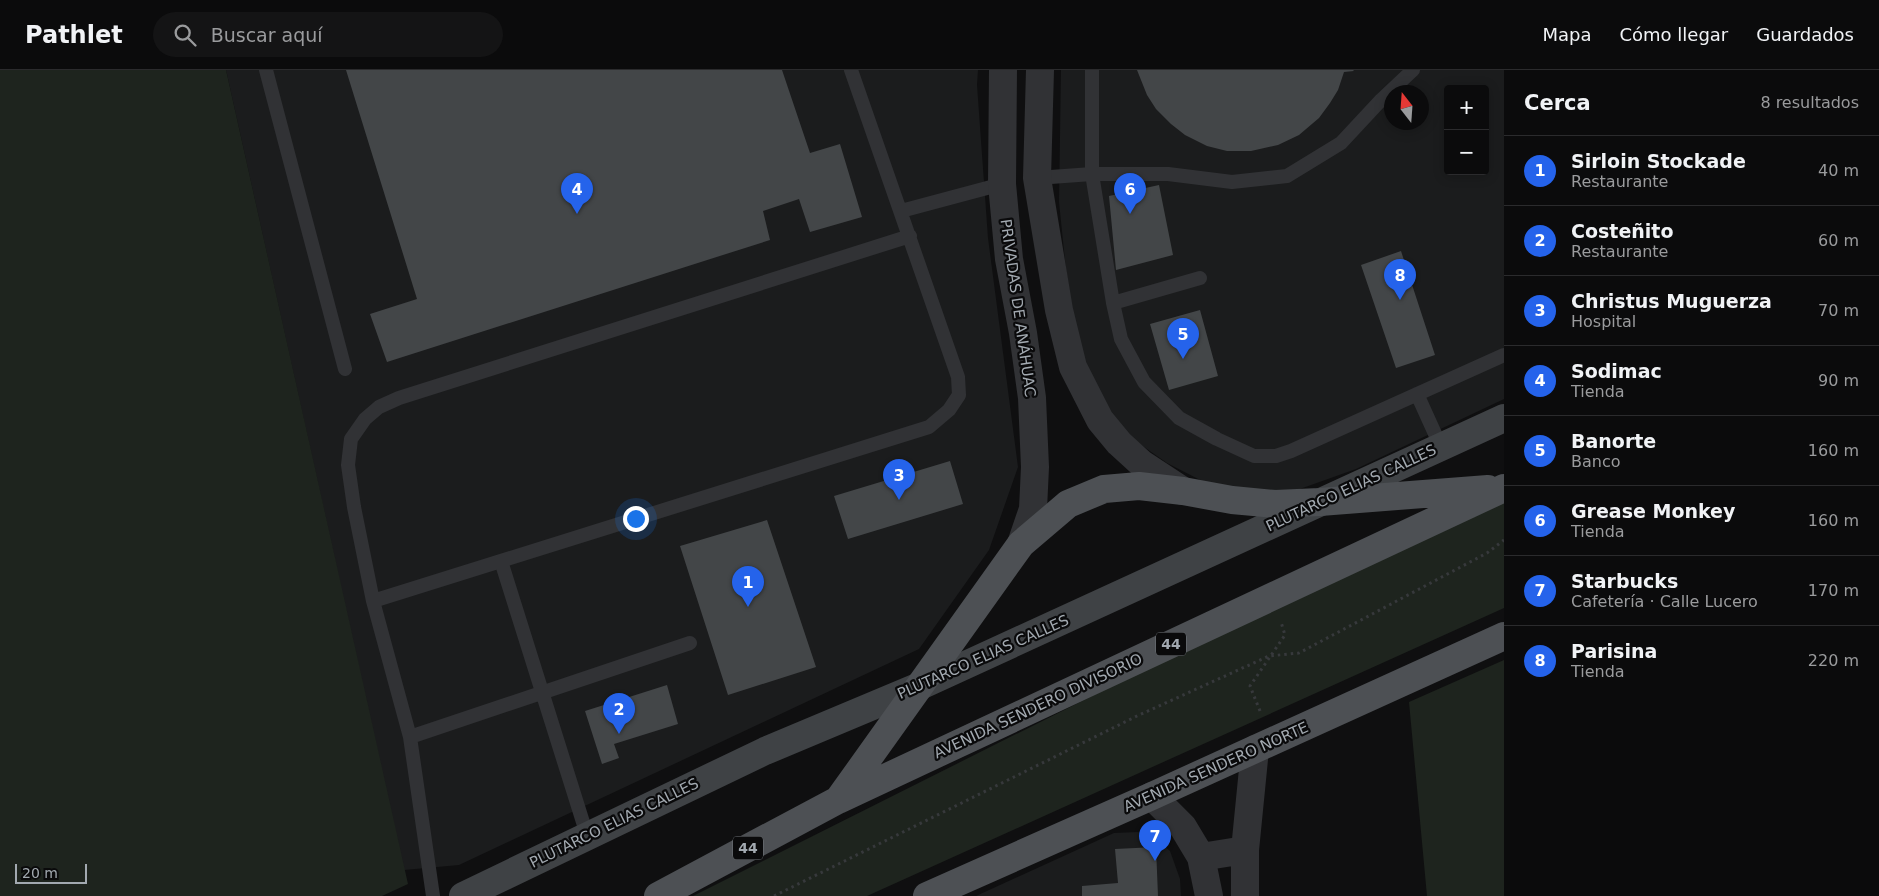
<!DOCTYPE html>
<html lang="es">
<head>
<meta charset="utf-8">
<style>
	body { margin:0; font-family:"DejaVu Sans",sans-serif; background:#141415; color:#f1f3f6 }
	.controls { position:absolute; right:15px; top:15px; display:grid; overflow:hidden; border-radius:5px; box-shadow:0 2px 12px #0003 }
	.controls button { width:45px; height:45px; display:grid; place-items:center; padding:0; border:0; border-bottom:1px solid #2b2b2d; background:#0b0b0c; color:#f1f3f6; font:25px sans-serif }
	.compass { position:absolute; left:1384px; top:15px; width:45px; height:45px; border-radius:50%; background:#0b0b0c; box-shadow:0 2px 12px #0003; rotate:343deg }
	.scale { position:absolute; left:15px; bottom:12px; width:72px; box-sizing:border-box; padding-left:5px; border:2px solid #a2a9b0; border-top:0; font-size:14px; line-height:18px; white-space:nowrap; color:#a2a9b0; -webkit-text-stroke:4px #0a0a0b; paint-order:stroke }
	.you { position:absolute; left:635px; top:448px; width:18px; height:18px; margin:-12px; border:4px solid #fff; border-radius:50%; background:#1a73e8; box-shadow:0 0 0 8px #1a73e833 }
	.badge { display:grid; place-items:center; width:32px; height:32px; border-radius:50%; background:#2563eb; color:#fff; font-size:16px; font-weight:700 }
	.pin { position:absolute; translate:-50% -41px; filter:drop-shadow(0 1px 2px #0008) }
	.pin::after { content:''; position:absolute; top:26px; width:18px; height:15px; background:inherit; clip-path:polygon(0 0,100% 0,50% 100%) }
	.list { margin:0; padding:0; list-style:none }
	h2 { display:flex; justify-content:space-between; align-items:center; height:65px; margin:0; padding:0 20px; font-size:21px }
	h2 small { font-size:16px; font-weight:400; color:#9a9b9d }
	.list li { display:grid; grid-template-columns:32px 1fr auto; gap:15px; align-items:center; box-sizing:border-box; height:70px; padding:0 20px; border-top:1px solid #2b2b2d }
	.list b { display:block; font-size:19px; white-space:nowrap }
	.list p { margin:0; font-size:16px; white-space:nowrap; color:#9a9b9d }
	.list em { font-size:16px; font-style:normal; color:#9a9b9d }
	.icon { flex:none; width:28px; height:28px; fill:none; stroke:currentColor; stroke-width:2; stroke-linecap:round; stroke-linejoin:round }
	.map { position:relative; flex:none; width:1504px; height:826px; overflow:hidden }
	header { display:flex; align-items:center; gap:30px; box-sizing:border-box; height:70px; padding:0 25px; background:#0b0b0c; border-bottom:1px solid #2b2b2d }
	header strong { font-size:24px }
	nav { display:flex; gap:28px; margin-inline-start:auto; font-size:18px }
	.search { width:350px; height:45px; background:#141415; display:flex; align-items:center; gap:12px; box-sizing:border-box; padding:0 18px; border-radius:28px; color:#9a9b9d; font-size:19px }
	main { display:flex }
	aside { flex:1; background:#0b0b0c }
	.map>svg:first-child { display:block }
	.built { fill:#1b1c1d; fill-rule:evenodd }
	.green { fill:#1e241e }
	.building { fill:#434648 }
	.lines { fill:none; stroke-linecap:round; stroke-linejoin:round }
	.path { stroke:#37393c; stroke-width:3; stroke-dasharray:2.5 4; stroke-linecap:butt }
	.lane { stroke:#313235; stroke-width:14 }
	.street { stroke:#313235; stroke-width:28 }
	.secondary { stroke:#3f4245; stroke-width:28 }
	.primary { stroke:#4d5054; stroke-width:28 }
	.labels { text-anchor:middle; stroke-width:4.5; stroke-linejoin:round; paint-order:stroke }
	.shield { fill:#0a0a0b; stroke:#74797e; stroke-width:1 }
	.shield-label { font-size:14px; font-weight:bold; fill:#a2a9b0 }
	.street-label { font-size:15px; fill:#a2a9b0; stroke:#0a0a0b }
</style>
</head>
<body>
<header>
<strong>Pathlet</strong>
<div class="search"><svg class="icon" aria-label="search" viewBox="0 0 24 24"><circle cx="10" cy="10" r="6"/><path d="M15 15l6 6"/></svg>Buscar aquí</div>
<nav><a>Mapa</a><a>Cómo llegar</a><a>Guardados</a></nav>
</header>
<main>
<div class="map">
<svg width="1504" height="826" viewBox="0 0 1504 826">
	<rect width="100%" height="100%" fill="#0f0f10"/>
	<path class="built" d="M226,0H978L977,15L988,168L1018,397L989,480L919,579L459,795L404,800Z
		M1061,0H1504V329L1356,399L1297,420L1268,423L1206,413L1167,393L1137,372L1108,343L1079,280L1066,200L1059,132ZM1448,19H1485V101H1448ZM1392,22H1422V52H1392Z
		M1138,762L1155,768L1170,781L1180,809L1181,826H976L1114,763Z"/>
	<path class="green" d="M0,0H226L408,814L382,826H0Z
		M1504,432V538L867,826H693L1124,610Z
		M1504,590V826H1427L1409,632Z"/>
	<path class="building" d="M346,0H782L810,83L840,74L862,147L810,162L799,129L763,141L770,170L387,292L370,244L417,229Z
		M1137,0H1353L1354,1L1344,2L1338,20L1330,33L1319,48L1299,65L1278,75L1251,81H1227L1207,76L1185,65L1171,54L1156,39L1147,25Z
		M1159,115L1173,185L1116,200L1109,126Z
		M1401,181L1435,285L1396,298L1361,195Z
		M1200,240L1218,306L1169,320L1150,254Z
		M950,391L963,434L848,469L834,426Z
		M767,450L816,597L728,625L680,476Z
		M667,615L678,654L614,674L619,688L602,694L585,641Z
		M1156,777L1158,826H1082V816L1118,813L1115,779Z"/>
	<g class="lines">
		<path class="path" d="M1260,641L1250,616L1285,565L1281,552
			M774,826L1137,646L1269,586L1299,583L1487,483L1504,470"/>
		<path class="lane" d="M266,0L345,299
			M1413,0L1381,30L1341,73L1287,106L1232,112L1168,104H1092L1113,233L1121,269L1144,312L1179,348L1217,369L1254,386H1276L1291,381L1504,285
			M1037,108L1092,104V0
			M901,141L1002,114
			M1113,233L1200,208
			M1417,324L1441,377
			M501,491L587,765
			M373,531L929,357L949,340L959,325L958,307L851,0
			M410,667L690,573
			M433,826L410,667L373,531L354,437L348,395L351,369L365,349L379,337L399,328L910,166"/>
		<path class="street" d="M1003,0L1002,114L1009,189L1023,263L1032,328L1035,397L1033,439L1021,474
			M1040,0L1037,108L1059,240L1073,297L1100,350L1119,373L1142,394L1183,421
			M1152,726L1183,757L1201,787L1209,826
			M1201,787L1245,780
			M1245,826V780L1255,679"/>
		<path class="secondary" d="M463,826L765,681L920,616L1504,348"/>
		<path class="primary" d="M839,729L1021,474L1068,434L1104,419L1139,416L1183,421L1232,430L1275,434L1320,432L1488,419
			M658,826L838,730L1504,418
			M927,826L1152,726L1504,566"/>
	</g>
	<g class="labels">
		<g class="shield">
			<rect x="1156" y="562.5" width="30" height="23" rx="4"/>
			<rect x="733" y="766.5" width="30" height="23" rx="4"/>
		</g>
		<g class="shield-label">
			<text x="1171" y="579">44</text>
			<text x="748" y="783">44</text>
		</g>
		<g class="street-label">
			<text transform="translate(1018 238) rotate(82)" y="5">PRIVADAS DE ANÁHUAC</text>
			<text transform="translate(1351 418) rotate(-25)" y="5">PLUTARCO ELIAS CALLES</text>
			<text transform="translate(983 587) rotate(-24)" y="5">PLUTARCO ELIAS CALLES</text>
			<text transform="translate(1038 636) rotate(-25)" y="5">AVENIDA SENDERO DIVISORIO</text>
			<text transform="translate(1216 697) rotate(-24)" y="5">AVENIDA SENDERO NORTE</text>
			<text transform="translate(614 753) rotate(-26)" y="5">PLUTARCO ELIAS CALLES</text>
		</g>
	</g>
</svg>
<div class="controls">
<button>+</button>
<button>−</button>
</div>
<svg class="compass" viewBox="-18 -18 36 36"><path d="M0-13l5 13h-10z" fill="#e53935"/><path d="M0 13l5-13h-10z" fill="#9a9b9d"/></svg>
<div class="scale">20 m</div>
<div class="you"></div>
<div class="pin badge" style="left:748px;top:537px">1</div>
<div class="pin badge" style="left:619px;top:664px">2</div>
<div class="pin badge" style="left:899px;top:430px">3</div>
<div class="pin badge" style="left:577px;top:144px">4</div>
<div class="pin badge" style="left:1183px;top:289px">5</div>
<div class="pin badge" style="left:1130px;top:144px">6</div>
<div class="pin badge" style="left:1155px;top:791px">7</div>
<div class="pin badge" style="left:1400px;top:230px">8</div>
</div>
<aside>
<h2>Cerca<small>8 resultados</small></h2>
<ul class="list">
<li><span class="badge">1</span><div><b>Sirloin Stockade</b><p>Restaurante</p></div><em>40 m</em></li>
<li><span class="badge">2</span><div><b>Costeñito</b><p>Restaurante</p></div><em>60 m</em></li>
<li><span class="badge">3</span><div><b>Christus Muguerza</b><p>Hospital</p></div><em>70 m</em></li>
<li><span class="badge">4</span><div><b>Sodimac</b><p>Tienda</p></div><em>90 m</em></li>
<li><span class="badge">5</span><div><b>Banorte</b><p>Banco</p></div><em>160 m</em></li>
<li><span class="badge">6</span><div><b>Grease Monkey</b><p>Tienda</p></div><em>160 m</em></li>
<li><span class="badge">7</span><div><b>Starbucks</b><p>Cafetería · Calle Lucero</p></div><em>170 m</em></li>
<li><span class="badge">8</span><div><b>Parisina</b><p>Tienda</p></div><em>220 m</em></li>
</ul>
</aside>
</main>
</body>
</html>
